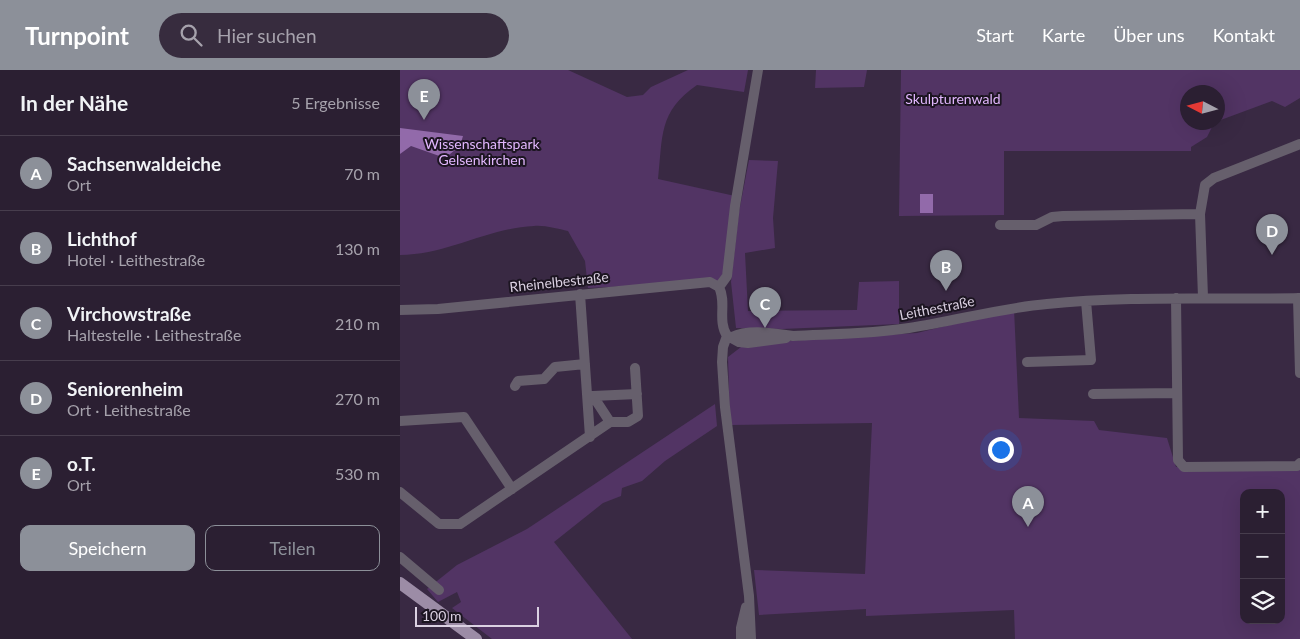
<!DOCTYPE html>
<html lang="de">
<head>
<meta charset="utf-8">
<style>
	body { margin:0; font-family:Lato,sans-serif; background:#372c3e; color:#f1f3f6 }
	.controls { position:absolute; right:15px; bottom:15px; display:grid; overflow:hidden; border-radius:10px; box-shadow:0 5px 20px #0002 }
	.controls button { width:45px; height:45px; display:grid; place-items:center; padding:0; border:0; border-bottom:1px solid #473d4d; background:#2b1f32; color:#f1f3f6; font:25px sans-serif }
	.compass { position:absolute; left:780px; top:15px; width:45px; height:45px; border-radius:50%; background:#2b1f32; box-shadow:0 5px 20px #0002; rotate:276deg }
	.scale { position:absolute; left:15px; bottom:12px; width:124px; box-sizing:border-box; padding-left:5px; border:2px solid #dbd1e2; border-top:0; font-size:14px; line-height:18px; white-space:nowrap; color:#dbd1e2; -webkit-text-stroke:4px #1c1521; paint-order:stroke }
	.you { position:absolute; left:600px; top:379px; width:18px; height:18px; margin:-12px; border:4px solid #fff; border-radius:50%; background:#1a73e8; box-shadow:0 0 0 8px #1a73e833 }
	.badge { display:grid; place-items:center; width:32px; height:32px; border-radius:50%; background:#8c9099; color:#fff; font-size:16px; font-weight:700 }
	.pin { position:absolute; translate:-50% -41px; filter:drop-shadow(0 1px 2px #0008) }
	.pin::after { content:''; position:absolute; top:26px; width:18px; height:15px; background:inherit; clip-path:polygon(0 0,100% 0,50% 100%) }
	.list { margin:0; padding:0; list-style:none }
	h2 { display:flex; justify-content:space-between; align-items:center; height:65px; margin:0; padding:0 20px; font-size:21px }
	h2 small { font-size:16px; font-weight:400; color:#a6a2ac }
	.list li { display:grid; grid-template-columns:32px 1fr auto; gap:15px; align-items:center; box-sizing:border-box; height:75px; padding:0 20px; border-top:1px solid #473d4d }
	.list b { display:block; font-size:19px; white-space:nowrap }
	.list p { margin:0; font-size:16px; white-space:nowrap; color:#a6a2ac }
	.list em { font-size:16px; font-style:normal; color:#a6a2ac }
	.actions { display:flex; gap:10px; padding:15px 20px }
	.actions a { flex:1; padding:11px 0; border:1px solid #8c9099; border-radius:10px; text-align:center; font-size:18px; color:#8c9099 }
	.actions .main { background:#8c9099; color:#fff }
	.icon { flex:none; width:28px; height:28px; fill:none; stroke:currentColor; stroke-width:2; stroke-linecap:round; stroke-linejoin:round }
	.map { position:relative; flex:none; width:900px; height:569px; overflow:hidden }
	header { display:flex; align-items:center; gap:30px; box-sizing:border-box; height:70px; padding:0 25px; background:#8c9099; color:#fff }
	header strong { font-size:24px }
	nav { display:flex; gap:28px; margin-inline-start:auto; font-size:18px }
	.search { width:350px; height:45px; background:#372c3e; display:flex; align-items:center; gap:12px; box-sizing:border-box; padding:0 18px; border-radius:28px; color:#a6a2ac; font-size:19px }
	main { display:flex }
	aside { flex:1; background:#2b1f32 }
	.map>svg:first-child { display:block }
	.green { fill:#523464; fill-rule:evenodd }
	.water { fill:#926aaa }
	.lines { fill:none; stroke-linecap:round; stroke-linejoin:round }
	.minor { stroke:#665f6c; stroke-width:10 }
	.primary { stroke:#9c8ca6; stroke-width:12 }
	.labels { text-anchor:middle; stroke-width:4; stroke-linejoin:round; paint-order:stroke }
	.park-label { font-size:14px; fill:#e2b7fe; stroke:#1c1521 }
	.street-label { font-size:14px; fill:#dbd1e2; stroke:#1c1521 }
</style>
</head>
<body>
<header>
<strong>Turnpoint</strong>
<div class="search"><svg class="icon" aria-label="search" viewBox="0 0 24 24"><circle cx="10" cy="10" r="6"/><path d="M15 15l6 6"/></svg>Hier suchen</div>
<nav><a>Start</a><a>Karte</a><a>Über uns</a><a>Kontakt</a></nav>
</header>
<main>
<aside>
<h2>In der Nähe<small>5 Ergebnisse</small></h2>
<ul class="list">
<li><span class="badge">A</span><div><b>Sachsenwaldeiche</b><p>Ort</p></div><em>70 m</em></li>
<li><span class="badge">B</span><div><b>Lichthof</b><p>Hotel · Leithestraße</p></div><em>130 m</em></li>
<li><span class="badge">C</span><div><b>Virchowstraße</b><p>Haltestelle · Leithestraße</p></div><em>210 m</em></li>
<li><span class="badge">D</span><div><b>Seniorenheim</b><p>Ort · Leithestraße</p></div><em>270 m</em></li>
<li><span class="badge">E</span><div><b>o.T.</b><p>Ort</p></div><em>530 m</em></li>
</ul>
<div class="actions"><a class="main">Speichern</a><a>Teilen</a></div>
</aside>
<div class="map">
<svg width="900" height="569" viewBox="0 0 900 569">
	<rect width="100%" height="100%" fill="#392943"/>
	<path class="green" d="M0,0H168L227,27L243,25L251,17L288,0H348L344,22L297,15C258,42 263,66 258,109L335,126L328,191L319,212L188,218L185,191L168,161C158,159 145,155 134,156C88,158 47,185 0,185Z
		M416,0H467L464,17L415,18Z
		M501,0H900V28L885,37L872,31L818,51V22H788V52L814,53L807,67L791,77V81H604V145L499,146Z
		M349,90L378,91L373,148L375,178L345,183L348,241L457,240L459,212L499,211V254L382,259L336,258L331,212L339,142Z
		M614,239L619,348L694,351L699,360L767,368L776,397L900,398V569H615L614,540L466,546V539L359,545L354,500L465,504L472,353L330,355L328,287L341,277L388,271L517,263ZM844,423H881V550H844Z
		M315,334L317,356L265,391L242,411L222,418L221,426L203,433L154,472L232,569H92L52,538L61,532L57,522L38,532L27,519L57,495L127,459Z"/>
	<path class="water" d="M0,58L63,66L60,76L45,88L11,76L0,84Z
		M520,124H533V143H520Z"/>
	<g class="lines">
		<path class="minor" d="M600,155H636L652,147L663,146L800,144
			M319,217L327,206L335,136L358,0
			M319,217C327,233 317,250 327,266
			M180,224L190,367
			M803,227L800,144L805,115L814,108L900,74
			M776,228L778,390L784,397L897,396L900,393
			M898,228L900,303
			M0,240L38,239L310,212L319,217
			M327,266L323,277L322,292L325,337L349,526L351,569
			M328,266L339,272L348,273L386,268
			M332,267C348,259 375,263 393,266C431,264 471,264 509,258C556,251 600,238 647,234C731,225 816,230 900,228
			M627,292L691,290L686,231
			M115,316L118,311L144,309L155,297L185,294
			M693,324L776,323
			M188,326H193L210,352
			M193,326L237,324
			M0,351L64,347L112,419
			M0,422L39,454H60L210,352H228L238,346L235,298
			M0,487L39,520
			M341,569V558L346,537"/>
		<path class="primary" d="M0,513L76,569"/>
	</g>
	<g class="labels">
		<g class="park-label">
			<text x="553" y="34">Skulpturenwald</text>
			<text x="82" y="79">Wissenschaftspark<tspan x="82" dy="16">Gelsenkirchen</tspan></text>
		</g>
		<g class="street-label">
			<text transform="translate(159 212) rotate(-6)" y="5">Rheinelbestraße</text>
			<text transform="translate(537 238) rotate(-11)" y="5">Leithestraße</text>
		</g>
	</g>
</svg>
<div class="controls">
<button>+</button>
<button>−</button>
<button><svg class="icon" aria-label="layers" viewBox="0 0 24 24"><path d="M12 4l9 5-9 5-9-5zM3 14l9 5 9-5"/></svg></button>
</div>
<svg class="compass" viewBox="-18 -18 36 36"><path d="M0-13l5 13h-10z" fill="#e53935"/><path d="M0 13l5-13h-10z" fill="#a6a2ac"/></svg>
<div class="scale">100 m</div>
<div class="you"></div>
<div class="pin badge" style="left:628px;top:457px">A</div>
<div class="pin badge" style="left:546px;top:221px">B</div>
<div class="pin badge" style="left:365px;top:258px">C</div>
<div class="pin badge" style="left:872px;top:185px">D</div>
<div class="pin badge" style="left:24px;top:50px">E</div>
</div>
</main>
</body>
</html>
